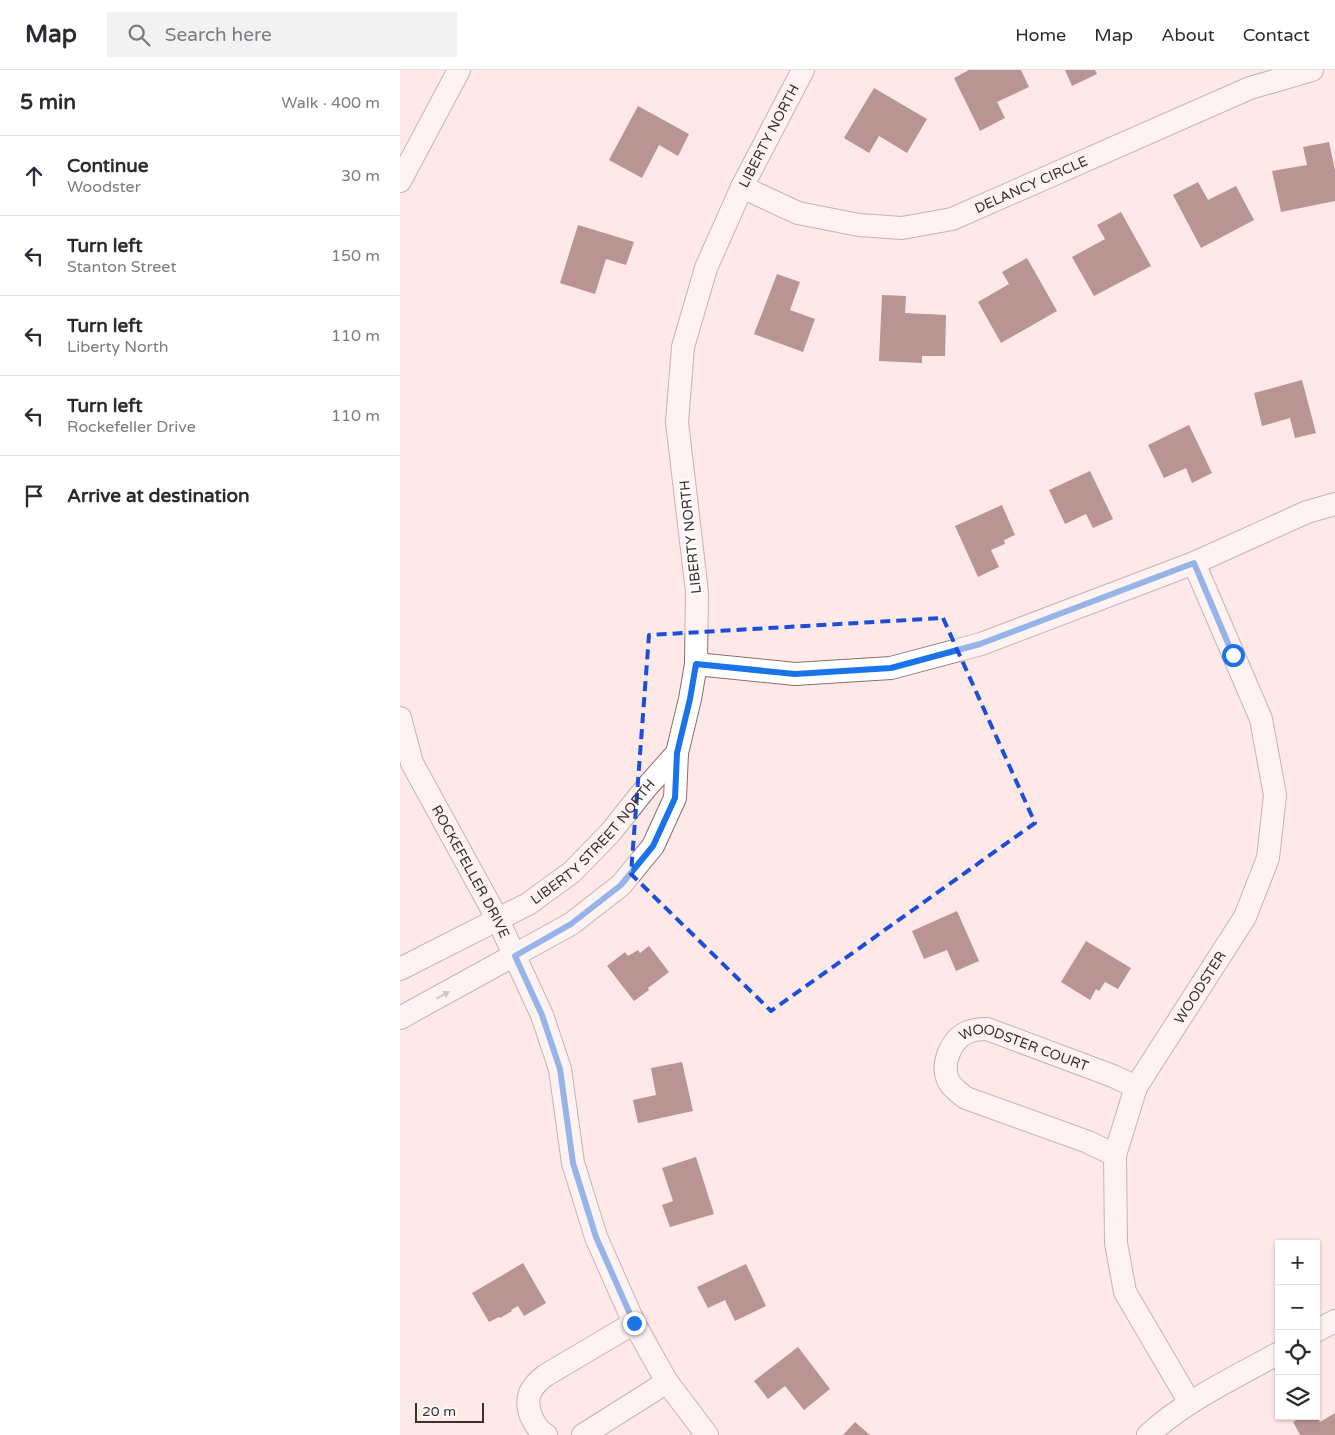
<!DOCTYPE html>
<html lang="en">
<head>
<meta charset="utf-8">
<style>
	body { margin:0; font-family:"Varela Round",sans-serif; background:#f2f2f3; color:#2b2b33 }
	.controls { position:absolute; right:15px; bottom:15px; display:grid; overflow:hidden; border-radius:0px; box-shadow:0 1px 4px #0004 }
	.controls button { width:45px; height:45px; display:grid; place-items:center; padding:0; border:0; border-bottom:1px solid #e1e1e2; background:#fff; color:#2b2b33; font:25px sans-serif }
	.scale { position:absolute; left:15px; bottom:12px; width:69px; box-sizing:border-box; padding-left:5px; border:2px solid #3c2f2e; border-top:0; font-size:14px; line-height:18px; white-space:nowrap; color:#3c2f2e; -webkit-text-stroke:4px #fcfcfc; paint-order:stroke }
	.stop { position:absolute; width:15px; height:15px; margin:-11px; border:4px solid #1a73e8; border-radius:50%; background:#fff }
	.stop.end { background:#1a73e8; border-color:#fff; box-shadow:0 1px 5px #0008 }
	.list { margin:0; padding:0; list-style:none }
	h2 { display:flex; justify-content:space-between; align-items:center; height:65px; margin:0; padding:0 20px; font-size:21px }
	h2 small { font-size:16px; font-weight:400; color:#7c7c81 }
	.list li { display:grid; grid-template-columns:32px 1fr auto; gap:15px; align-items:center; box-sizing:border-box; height:80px; padding:0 20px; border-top:1px solid #e1e1e2 }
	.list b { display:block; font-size:19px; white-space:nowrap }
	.list p { margin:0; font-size:16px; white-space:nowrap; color:#7c7c81 }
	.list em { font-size:16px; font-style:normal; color:#7c7c81 }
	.icon { flex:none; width:28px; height:28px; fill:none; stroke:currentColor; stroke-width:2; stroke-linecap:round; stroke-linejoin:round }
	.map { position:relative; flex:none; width:935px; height:1365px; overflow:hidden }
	header { display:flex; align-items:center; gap:30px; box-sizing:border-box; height:70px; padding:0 25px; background:#fff; border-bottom:1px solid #e1e1e2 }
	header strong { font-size:24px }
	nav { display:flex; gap:28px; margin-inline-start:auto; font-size:18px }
	.search { width:350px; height:45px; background:#f2f2f3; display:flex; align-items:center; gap:12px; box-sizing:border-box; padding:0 18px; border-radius:0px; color:#7c7c81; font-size:19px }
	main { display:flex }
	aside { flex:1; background:#fff }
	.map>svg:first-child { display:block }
	.building { fill:#642e2d }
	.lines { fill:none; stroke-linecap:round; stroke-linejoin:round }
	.minor-casing { stroke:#8b6e6c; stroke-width:24 }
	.minor { stroke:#fff; stroke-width:22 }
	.oneway { fill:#9e9796 }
	.route { stroke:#1a73e8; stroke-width:6 }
	.marked { fill:none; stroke:#1d4ed8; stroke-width:4; stroke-dasharray:10 6; stroke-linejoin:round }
	.labels { text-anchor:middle; stroke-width:5; stroke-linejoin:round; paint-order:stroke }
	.street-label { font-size:14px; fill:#3c2f2e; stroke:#fcfcfc }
</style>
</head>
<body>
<header>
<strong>Map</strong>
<div class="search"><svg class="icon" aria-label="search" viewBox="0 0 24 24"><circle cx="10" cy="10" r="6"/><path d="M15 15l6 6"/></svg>Search here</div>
<nav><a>Home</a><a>Map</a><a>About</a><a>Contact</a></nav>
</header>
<main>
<aside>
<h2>5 min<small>Walk · 400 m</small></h2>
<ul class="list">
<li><svg class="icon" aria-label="ahead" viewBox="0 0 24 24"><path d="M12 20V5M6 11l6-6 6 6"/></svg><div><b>Continue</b><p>Woodster</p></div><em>30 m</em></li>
<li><svg class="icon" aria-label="left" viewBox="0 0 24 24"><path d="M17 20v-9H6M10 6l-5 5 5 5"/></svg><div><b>Turn left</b><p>Stanton Street</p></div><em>150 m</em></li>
<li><svg class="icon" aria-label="left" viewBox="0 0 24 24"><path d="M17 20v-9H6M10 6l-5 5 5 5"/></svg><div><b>Turn left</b><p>Liberty North</p></div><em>110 m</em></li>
<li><svg class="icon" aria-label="left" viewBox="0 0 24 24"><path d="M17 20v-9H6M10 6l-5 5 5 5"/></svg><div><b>Turn left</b><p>Rockefeller Drive</p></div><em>110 m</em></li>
<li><svg class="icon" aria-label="arrive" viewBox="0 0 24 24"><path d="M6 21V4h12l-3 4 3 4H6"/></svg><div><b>Arrive at destination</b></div></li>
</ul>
</aside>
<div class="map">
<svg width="935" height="1365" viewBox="0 0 935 1365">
	<rect width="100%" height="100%" fill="#fee9e8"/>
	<path class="building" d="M569,0H621L629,17L597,32L605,48L580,61L554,8Z
		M665,0H695L697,4L672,16Z
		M474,18L527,49L507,83L479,66L469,83L444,68Z
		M238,36L289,64L278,86L259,75L242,108L209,90Z
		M929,72L935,100V131L881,142L872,101L907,95L903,77Z
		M798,112L808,130L836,116L854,150L801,178L773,125Z
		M721,142L751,196L694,226L672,187L705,169L697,155Z
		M178,155L234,172L226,195L206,189L195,224L160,213Z
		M627,188L657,241L601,273L578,232L609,214L602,202Z
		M377,204L400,212L390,240L415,249L403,282L354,264Z
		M482,225L506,226L505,243L546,245L545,286H522V293L479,291Z
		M902,310L916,363L895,368L890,348L862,356L854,323Z
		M789,355L812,403L792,413L786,398L764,408L748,375Z
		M690,401L713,449L693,458L686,444L665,454L649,420Z
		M602,435L615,465L604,470L605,474L591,480L599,497L578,507L555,456Z
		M557,841L579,891L556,901L547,880L524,889L512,861Z
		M686,871L731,898L718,919L705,912L699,921L696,919L690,930L661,912Z
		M249,876L269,902L248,918L249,920L234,931L207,896L225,882L228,886L238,880L240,883Z
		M282,992L293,1041L238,1053L233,1030L256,1025L251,998Z
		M296,1087L314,1144L270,1157L262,1135L273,1131L262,1098Z
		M123,1193L146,1233L124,1246L118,1236L111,1240L112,1241L100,1248L99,1247L89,1252L72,1223Z
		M346,1194L366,1236L335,1251L325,1230L308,1238L297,1217Z
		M398,1277L430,1319L404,1340L385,1316L368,1329L354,1311Z
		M935,1343V1365H900L893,1352L903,1346H917L920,1352Z
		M455,1352L470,1365H443Z"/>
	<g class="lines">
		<defs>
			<g id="minor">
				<path d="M0,111L59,0"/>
				<path id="s1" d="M342,117L398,143L459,155L502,158L552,149L850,18L912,0"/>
				<path d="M296,594L395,604L491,598L581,574L794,493L907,442L935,434"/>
				<path id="s2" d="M0,648L12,693L98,850L142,945L160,999L173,1093L196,1167L234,1253L267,1312L307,1365"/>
				<path id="s3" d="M0,899L128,834L172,802L210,763L245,719L277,683"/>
				<path id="s4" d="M0,948L171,854L221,815L253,776L275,728L277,683L290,629L296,594L297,522L277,352L283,277L306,198L342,117L403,0"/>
				<path id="s5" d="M715,1085L688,1072L566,1028C560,1023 553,1019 549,1012C540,995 551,969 568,962C575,959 580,959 587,959L713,1006L736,1017"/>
				<path d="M916,1261L935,1251"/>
				<path id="s6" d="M790,1333L725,1222L716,1173L715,1085L736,1017L845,847L868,788L875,725L861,649L794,493"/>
				<path d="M146,1365C139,1361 134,1353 131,1346C124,1327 131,1316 146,1305L234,1253"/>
				<path d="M183,1365L267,1312"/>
				<path d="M748,1365C786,1330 834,1308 879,1283"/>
			</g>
		</defs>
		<use href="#minor" class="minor-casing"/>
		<use href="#minor" class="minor"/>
	</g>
	<defs><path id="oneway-solid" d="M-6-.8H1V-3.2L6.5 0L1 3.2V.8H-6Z" transform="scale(1.25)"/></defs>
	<use class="oneway" href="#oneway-solid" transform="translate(43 925) rotate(-28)"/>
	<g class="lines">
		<path class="route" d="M234,1253L196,1167L173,1093L160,999L142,945L115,886L171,854L221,815L253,776L275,728L277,683L290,629L296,594L395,604L491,598L580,574L794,493L833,585"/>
	</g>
	<path d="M0 0H935V1365H0ZM543,548L635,753L371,941L231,804L249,565Z" fill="#fee9e8" fill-opacity=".55" fill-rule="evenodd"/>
	<path class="marked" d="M543,548L635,753L371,941L231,804L249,565Z"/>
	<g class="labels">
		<g class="street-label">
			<text dy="5" stroke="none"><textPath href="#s4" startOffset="1045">LIBERTY NORTH</textPath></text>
			<text dy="5" stroke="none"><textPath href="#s1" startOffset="304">DELANCY CIRCLE</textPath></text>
			<text transform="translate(290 467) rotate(-96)" y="5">LIBERTY NORTH</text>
			<text dy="5" stroke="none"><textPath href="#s3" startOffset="234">LIBERTY STREET NORTH</textPath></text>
			<text dy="5" stroke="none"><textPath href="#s2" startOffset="170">ROCKEFELLER DRIVE</textPath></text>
			<text dy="5" stroke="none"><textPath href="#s6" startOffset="456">WOODSTER</textPath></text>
			<text dy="5" stroke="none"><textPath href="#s5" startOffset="301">WOODSTER COURT</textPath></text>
		</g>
	</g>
</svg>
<div class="controls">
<button>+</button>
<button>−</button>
<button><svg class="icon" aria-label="locate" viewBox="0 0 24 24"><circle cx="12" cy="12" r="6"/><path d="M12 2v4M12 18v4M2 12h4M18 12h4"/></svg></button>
<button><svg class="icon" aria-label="layers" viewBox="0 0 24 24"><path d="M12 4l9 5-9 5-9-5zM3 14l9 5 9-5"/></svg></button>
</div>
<div class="scale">20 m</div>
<div class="stop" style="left:833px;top:585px"></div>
<div class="stop end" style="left:234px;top:1253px"></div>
</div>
</main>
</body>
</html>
